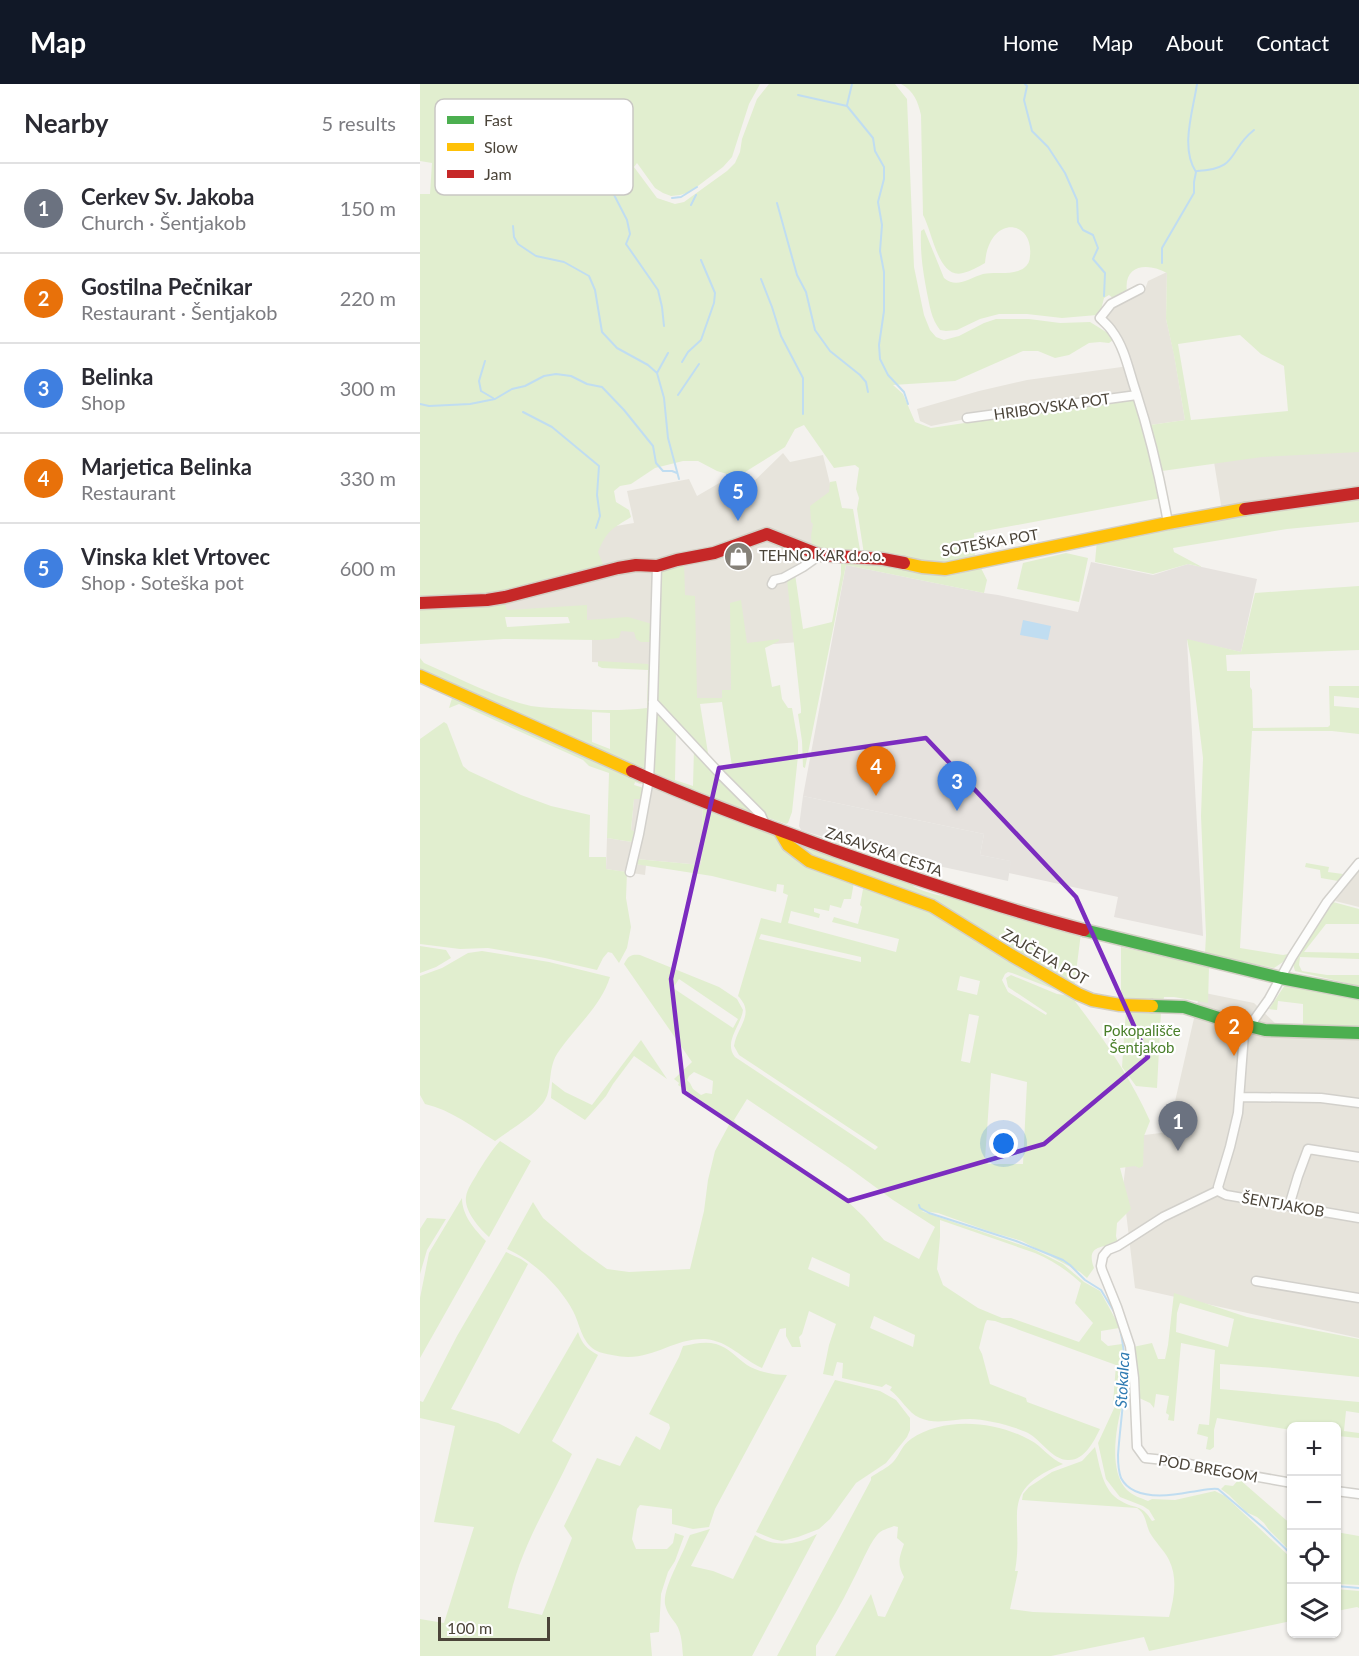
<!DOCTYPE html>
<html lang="en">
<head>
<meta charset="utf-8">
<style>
	body { margin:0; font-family:Lato,sans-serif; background:#f7f7f7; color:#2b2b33 }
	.controls { position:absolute; right:18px; bottom:18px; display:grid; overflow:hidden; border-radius:9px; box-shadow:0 2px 4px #0004 }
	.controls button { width:54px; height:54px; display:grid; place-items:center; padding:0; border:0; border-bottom:2px solid #e1e1e2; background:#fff; color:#2b2b33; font:30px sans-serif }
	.scale { position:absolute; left:18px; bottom:15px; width:112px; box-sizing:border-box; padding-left:6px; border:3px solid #4b4439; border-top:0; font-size:16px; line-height:21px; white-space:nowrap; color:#4b4439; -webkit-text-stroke:4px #fff; paint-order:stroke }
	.you { position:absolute; left:584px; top:1060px; width:21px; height:21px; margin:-15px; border:4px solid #fff; border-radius:50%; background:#1a73e8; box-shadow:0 0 0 9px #1a73e833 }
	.badge { display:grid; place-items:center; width:39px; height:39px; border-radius:50%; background:#111827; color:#fff; font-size:20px; font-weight:700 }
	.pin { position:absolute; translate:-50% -50px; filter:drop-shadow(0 2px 3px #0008) }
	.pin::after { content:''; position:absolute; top:32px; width:21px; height:18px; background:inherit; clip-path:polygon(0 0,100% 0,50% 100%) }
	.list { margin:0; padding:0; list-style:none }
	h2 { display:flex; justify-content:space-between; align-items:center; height:78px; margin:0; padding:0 24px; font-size:26px }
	h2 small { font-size:20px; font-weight:400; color:#7c7c81 }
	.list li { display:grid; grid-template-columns:39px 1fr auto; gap:18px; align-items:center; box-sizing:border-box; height:90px; padding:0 24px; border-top:2px solid #e1e1e2 }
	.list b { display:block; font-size:22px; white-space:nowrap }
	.list p { margin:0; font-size:20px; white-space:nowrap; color:#7c7c81 }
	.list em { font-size:20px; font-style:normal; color:#7c7c81 }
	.icon { flex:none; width:33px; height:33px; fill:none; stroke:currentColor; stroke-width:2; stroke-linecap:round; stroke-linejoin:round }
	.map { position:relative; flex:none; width:939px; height:1572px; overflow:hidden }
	header { display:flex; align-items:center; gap:36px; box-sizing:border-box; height:84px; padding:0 30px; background:#111827; color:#fff }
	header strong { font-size:28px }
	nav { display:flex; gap:33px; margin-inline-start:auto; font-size:21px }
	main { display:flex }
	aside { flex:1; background:#fff }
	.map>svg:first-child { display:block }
	.residential { fill:#e7e4dc }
	.industrial { fill:#e6e2de }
	.green { fill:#e1eecf; fill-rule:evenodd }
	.parking { fill:#e6e3df }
	.water { fill:#c0ddf1 }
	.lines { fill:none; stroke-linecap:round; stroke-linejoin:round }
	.stream { stroke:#c0ddf1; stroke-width:2 }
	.street-casing { stroke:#d2d0cb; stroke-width:11 }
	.fast-casing { stroke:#d3cfc5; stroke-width:15 }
	.slow-casing { stroke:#d3cfc5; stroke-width:15 }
	.jam-casing { stroke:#d3cfc5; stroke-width:15 }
	.street { stroke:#fdfdfc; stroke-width:8 }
	.fast { stroke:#4caf50; stroke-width:12 }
	.slow { stroke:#ffc107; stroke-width:12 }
	.jam { stroke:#c62828; stroke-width:12 }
	.marked { fill:none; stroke:#7b2cbf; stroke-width:4.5; stroke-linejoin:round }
	.labels { text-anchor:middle; stroke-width:4.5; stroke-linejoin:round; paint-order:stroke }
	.street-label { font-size:15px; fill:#4b4439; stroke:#fff }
	.poi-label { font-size:15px; fill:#4b4439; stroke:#fff; text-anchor:start }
	.park-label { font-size:15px; fill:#4a7f2a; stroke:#fff }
	.water-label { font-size:16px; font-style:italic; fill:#2e7ab2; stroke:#fff }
	.key { fill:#fff; stroke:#c9c7c4; stroke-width:1.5 }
	.key-label { font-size:16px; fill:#4b4439 }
</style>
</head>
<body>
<header>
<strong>Map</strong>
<nav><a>Home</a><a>Map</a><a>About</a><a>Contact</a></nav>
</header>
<main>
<aside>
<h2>Nearby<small>5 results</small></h2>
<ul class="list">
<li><span class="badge" style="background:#6b7280">1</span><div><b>Cerkev Sv. Jakoba</b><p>Church · Šentjakob</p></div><em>150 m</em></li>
<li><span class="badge" style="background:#e8710a">2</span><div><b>Gostilna Pečnikar</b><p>Restaurant · Šentjakob</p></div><em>220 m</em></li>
<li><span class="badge" style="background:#3f7fe0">3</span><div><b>Belinka</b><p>Shop</p></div><em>300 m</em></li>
<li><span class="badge" style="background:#e8710a">4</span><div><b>Marjetica Belinka</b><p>Restaurant</p></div><em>330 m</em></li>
<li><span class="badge" style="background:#3f7fe0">5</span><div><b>Vinska klet Vrtovec</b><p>Shop · Soteška pot</p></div><em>600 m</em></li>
</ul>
</aside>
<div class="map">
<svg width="939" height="1572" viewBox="0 0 939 1572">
	<rect width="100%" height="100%" fill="#f4f2ee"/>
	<path class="residential" d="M747,188L746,235L754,270L765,336L730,341L581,328L511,342L500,337L497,325L559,307L607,296L709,282L683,235L691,220L725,205L728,197Z
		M939,367V408L802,427L794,378L843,371Z
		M363,369L370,378L403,371L412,408L392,482L371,496L379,558L315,563L313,615L274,616L239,581L172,578V537L162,539L161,524L85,527L83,507L176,465L190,443L214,439L207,407L269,395L277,412L308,394L324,407Z
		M232,700L283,720L281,781L216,775L215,780L226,781L225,791L186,785L187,754L212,758L215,748L211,747L214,714Z
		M939,787V823L915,817Z
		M780,908L834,919L858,942L939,943V1254L715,1204L703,1103L709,1053L748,1048Z"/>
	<path class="industrial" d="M671,478L733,491L768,480L837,495L821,568L767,556L783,852L694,833L698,813L589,789L590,777L560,771L564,750L383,712L426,481L564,509L578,511L658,528Z"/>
	<path class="green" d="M0,0H340L329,20L312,73L303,83L270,108L260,111L251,112L243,109L235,104L217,79L214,83L237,114L255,120L264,118L307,87L315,79L320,68L322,55L337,15L349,0H475L487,15L494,183L504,231L510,246L516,253L524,256L539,252L564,239L576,235H609L640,239L670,238L691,251L693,256L689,259L680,258L669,259L649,271L635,274L618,267H603L535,297L473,301L483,310L495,338L511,344L713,314L717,318L741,414L554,449L555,476L523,481L444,470L437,425L439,414L436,405L439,384L435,381L414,384L384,341L375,345L365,363L317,393L297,387L278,377H263L235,384L211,400L200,402L194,407L196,418L209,426L211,433C192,445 187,446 178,468L184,483L86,510L23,511L0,514V110H10L12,79L0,77Z
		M481,0H939V368L842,373L742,387L730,341L765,336L754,271L746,235L747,189C727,178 703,181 707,208L694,215L689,211L684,214L681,226L677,231L642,234L607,230H579L560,235L537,246L526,247L520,246C511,234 510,223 507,209C503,188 500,169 501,147L504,145L524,194C537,205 549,194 563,190C576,187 592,192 604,184C608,181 610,177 610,172C614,135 569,130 565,179C558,183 551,187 543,189C518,196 512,146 503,131L501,31C498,18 494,7 481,0ZM820,251L841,270L864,282L868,327L771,336L758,260Z
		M416,397L422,424L433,425L440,466L439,469L399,467L392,462L391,452L393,440L391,438L390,422L409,408L410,398Z
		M939,412V438L867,445L753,464L754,468L782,483L768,480L733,490L675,478L677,456Z
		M646,469L668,474L659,518L597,505L603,479Z
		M395,475L561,484L567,496L564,509L426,481L385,684L383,683L382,657L378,630L381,629V625L367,496L375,490L383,545L412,538L421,490V478L399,476L395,480H391Z
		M264,478L265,511L275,512L277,614H302V606H311L310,519L321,516L327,559L359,555V557L345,564L352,603L360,601L362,615L368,624H372L378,658V672L372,728L368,739L366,740L346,733L298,684L312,682L302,618L280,620L289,675L239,621L235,612L238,497L244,484Z
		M939,502V566L806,571L807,587H830V603L832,606L833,644L908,643L910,641L909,602H939V614L914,612V622L939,624V650L912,647H832L820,864L863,871L868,870L863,878L854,884L785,870L786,851L781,732L783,674L771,576L767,555L821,568L835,509Z
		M83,516L87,526L167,521V536L208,533L232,540V558H221L216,555L214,548L201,547L199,554L180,556L84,555L0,560V522ZM85,533H148L150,539L87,543Z
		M0,574L4,579C39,594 74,613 111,622C125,624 139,624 153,625C177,626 203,627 227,624L228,586L182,584L178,582V577L228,580L231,582L227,682L223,685H219L0,587ZM172,628L190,629V665L172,658Z
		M33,611L224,698L220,700L215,698L214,701L224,704L222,715H214L211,746L216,748L212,758L187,754L189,689L169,682L163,676L39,620L29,624Z
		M235,626L256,646L255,696L273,702L274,664L336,731L233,690Z
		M24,638L27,640L43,682L49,687L101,711L131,722L170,731L169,773H186V785L207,788L206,814L211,843L207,864L199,879L192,869L188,868L183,874L177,886L125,874L68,864L40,865L0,860V655Z
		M283,720L341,744L434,798L431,815H424L421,824L410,821L409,827L394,824V828L400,830L399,834L371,827L368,839L476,868L479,855L412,838L414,833L438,840L442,823L440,821L444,800L492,816L648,909L636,906L592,889L588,888L585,890L582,896L588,908L626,931L627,929L588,903L586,894L591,891L637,910L651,912C681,951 710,992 730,1037L724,1052L723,1082L719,1084L715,1082L700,1084L711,1125L697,1139L696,1152L698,1160C680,1163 666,1162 674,1184L667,1194L660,1188L602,1157L571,1148L518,1129L501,1127L613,1165L643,1180L664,1198L680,1207L697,1238L699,1244L681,1247V1256L688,1262L702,1260L704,1280L702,1312L697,1314L693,1319L696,1281L575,1237L567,1236L565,1240L559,1264L562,1270L570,1300L606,1314L607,1318L680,1345C674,1357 665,1376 649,1376C633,1377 621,1356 608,1349C594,1342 565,1335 550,1335C533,1335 516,1341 500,1334C488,1329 481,1314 470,1306L472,1303L466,1300L462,1303L422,1294L423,1279L417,1278L413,1292L403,1290L409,1261L416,1240L389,1227L382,1250L379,1253L381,1263H372L366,1252V1244L360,1245L342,1284C322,1275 309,1257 285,1255C250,1254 231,1280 192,1271C187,1270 180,1269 175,1266C161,1257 160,1240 153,1227C140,1202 112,1176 87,1165L113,1118L123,1134L162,1167L187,1185L209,1188L270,1185L284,1127L288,1096L295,1067L311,1037L258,1001L259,999L254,995L272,978L204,880C208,872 211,870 220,871L299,903L317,915L323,926C321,942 303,958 315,973L455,1066L458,1063L319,971L314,962C317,942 336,930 318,912L341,834L361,839L368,811L363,809L364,801L357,800L356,808L292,792L215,780L216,775L281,781ZM341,850L441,873V878L339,855ZM540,892L560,897L557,911L537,906ZM259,895L318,935L313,944L253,904ZM549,930L559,932L550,979L541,977ZM274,988L293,997L292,1010L286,1009L281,1011L273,1005L270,999L267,996L269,992ZM571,989L607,998L603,1080H568L565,1075ZM327,1015L428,1083L473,1116L515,1143L499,1175L464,1156L444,1133L424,1114L318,1042L314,1036ZM520,1136L615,1169C632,1176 647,1186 661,1199L655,1219L673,1239L659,1258L591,1234H582L558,1224L523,1201L517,1185L520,1153ZM392,1173L430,1190L429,1203L388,1185ZM454,1232L495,1251L493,1263L450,1244Z
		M373,756L493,800V802C507,810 523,812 540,815L661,849L654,904L531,830L427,790L376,765Z
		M886,779L909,783L908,788L923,790L918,797L901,794L900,786L885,783Z
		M913,818L939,825V840H906L884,868L939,869V875L880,873L879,881L882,887L907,891H939V902L875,887L873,880L875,875Z
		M0,862L26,866L31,874L16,883L0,889Z
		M701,863L789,883L788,919L754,913H744L743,919L701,918Z
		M62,867L129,878L190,893C181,923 153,945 137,970C127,986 133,1007 123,1019C111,1034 91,1045 75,1057C53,1043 31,1026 5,1020L0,1011V892L22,884L48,869Z
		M865,901L939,915V945H883V920L858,917L857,926L849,925Z
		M706,926L741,928L737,1004L716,1002L702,983Z
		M221,956L247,995L214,972L193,1000L186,1012L165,1036L131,1014L132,998L145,1008L172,1021Z
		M80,1057L111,1077L69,1153C59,1144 44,1127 46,1113C47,1104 54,1096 58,1088C65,1077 71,1067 80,1057Z
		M42,1114C42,1131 54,1145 66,1157L0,1274V1214L9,1169Z
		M7,1134L26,1135L7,1166L0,1190V1145Z
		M86,1168L101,1175L108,1180L31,1325L78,1339L99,1350L158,1248C162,1260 167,1265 178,1271L132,1357L152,1370C129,1420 97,1468 88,1524L122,1531L152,1454L144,1442L177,1374L200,1382L216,1352L240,1366L250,1344L249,1340L229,1330L259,1273L263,1262C274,1260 285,1257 296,1260C309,1264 316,1273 327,1281C338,1288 354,1291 367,1291L295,1425L289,1443L273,1445L252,1440V1425L220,1421L217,1425L212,1455L216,1465H247L253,1459L255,1449L264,1452L255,1477L248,1488L241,1510L239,1548L230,1549L232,1572H0V1535L24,1539L54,1443L14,1438L35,1342L0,1334V1317L3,1318L37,1252Z
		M754,1209L827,1233L939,1255V1293L854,1284L800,1280V1305L939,1318V1329L926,1327L924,1347L939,1349V1354L917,1352L916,1342H872L871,1346L797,1334L794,1346V1363L790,1366L786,1365L788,1353L777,1350L779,1340L789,1341L795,1266L761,1259L754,1337L748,1336L749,1331L746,1329L749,1312L736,1310L734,1324L730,1319L717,1313L713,1263L732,1259L738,1275H745L748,1261ZM760,1219L814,1235L808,1263L756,1248L757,1229Z
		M415,1296L460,1307L476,1316L490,1334V1346L487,1353L466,1379L436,1399L410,1435L399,1445L378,1453L362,1457L353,1455L336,1448Z
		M699,1318H703C696,1342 688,1387 707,1406C713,1412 721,1414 728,1417L732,1415L755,1416L795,1407L805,1412L871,1474V1537L729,1567L724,1553L631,1572H415L451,1510L458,1532L465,1533L484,1493C477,1480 479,1474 484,1460L477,1454L478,1443L474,1442C468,1445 462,1445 457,1451C448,1462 440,1483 433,1496C422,1519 409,1540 396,1562V1572H357L451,1396V1393C458,1388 468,1384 474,1377C480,1370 482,1361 491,1355C524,1332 576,1337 610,1356C622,1362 630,1375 643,1380C576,1407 605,1432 595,1487H598L590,1525L613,1528L749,1533C754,1515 758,1494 749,1476C744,1466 735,1458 730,1449C725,1439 727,1431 717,1424L602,1416L603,1410L609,1403L632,1388L662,1377L675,1363C680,1382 682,1407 701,1417C716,1426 721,1419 732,1437L735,1436L729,1426L723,1422L700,1413L686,1395L678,1359L696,1320Z
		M819,1395L866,1436L871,1439V1468L849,1446L844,1439L837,1433L826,1428L809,1411L801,1405L805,1401L813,1402Z
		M290,1445L271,1482L293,1487L313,1495L335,1451C354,1464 377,1461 397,1450L332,1572H263C262,1562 262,1549 256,1540C251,1533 247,1529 245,1520C243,1504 261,1474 267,1458L270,1451Z
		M916,1448L939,1452V1501L917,1500Z
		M916,1505L939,1507V1524L937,1523L917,1527Z"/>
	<path class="parking" d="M383,712L564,750L560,771L591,777L588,797L458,769L387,748L381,746L379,742Z"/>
	<path class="water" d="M603,536L631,542L628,556L600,551Z"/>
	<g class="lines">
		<path class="stream" d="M605,0L607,2L604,16L612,47L628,63L645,89L657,116L658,138L663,146L673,151L678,164L673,175L685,189L684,212
			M378,11L427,22L453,54L455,67L464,83V95L458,118L462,141L460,167L464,188V227L459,261L460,275L468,291L484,308L488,320
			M427,21L432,0
			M777,87C820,85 807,67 834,46
			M190,103L207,136L210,150L206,160L238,206L242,223L244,242
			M252,114L261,113L277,103
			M357,119L377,191L386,208L395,246L410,267L440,291L446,298L448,308
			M271,121L276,111
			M93,142L94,153L98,160L116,172L144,178L169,192L175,206L182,248L197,264L228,281L237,289L244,314L248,354L259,395
			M742,179V164L774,109V98L776,88C760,64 773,27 777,0
			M341,195L352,223L361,252L383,294V330
			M65,277L59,297L61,307L73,314
			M262,278L268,268L281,256L294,219L295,209L281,176
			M237,289L248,269
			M258,311L279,280
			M0,320L9,322L50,320L75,315L92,305L105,302L124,292L136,290L151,292L167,300L182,303L204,326L233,362L236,379L243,387H252L257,389
			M103,328L132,343L179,382L177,411L180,432L176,444
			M499,1121L500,1124L509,1129L596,1157L643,1176L650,1181L665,1196L681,1206L696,1231
			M700,1245C710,1287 701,1328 698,1371C698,1378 698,1386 701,1394C713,1417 750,1412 770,1408C780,1407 788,1404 798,1405L845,1445L872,1471
			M916,1502L939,1504"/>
		<defs>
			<path id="street" d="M720,205L691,220L680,234C684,238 689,242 692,247C705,264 709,288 716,308C730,351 740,394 748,439
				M547,334L717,311
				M352,500L354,496L363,494L383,483L400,471
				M233,618L302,692L341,731L345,740
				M939,779L907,818L872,873L849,915L824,950L818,1029L810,1063L798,1103L800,1108L806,1111L939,1134
				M210,788L219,750L229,695L233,618L237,482
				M820,1013L901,1014L939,1019
				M799,1106L743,1133L698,1162L688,1166L683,1172L681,1182L682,1186L697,1223L710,1262L714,1294L717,1363L725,1374L754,1377L793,1385L872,1399
				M869,1122L878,1092L888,1065L939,1073
				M836,1197L939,1214
				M916,1407L939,1410"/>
			<path id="fast" d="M664,846L861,894L939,909
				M732,922L764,923L808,937L845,946L939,949"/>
			<path id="slow" d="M484,479L502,483L525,485L748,439L825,425
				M0,592L212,687
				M359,746L368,761L389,777L512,822L591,871L658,910L672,916L700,921L732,922"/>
			<path id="jam" d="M825,425L939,409
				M0,519L67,516L85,513L198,484L216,481L237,482L257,476L294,469L347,450L400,471L463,475L484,479
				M212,687C278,717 348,742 416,767C498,796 580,824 664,846"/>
		</defs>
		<use href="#street" class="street-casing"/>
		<use href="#fast" class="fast-casing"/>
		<use href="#slow" class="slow-casing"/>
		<use href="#jam" class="jam-casing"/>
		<use href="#street" class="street"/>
		<use href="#fast" class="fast"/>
		<use href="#slow" class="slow"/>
		<use href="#jam" class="jam"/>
	</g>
	<path class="marked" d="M506,654L656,813L728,973L624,1060L428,1117L264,1008L251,895L299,684Z"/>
	<defs>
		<symbol id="shop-disc" viewBox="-11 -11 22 22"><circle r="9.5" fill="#868178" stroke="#fff"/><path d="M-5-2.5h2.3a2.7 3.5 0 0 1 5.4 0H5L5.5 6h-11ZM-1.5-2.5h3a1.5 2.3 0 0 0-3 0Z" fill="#fff"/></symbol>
	</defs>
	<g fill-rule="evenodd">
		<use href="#shop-disc" x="302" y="456" width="33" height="33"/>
	</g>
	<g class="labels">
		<g class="street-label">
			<text transform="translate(632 323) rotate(-8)" y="5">HRIBOVSKA POT</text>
			<text transform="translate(570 459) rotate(-10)" y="5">SOTEŠKA POT</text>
			<text transform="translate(464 768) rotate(19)" y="5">ZASAVSKA CESTA</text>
			<text transform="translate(625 873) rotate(30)" y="5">ZAJČEVA POT</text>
			<text transform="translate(863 1121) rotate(10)" y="5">ŠENTJAKOB</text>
			<text transform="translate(788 1385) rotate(10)" y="5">POD BREGOM</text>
		</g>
		<g class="poi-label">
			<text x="339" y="477">TEHNO KAR d.o.o.</text>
		</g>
		<g class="park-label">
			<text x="722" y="952">Pokopališče<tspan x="722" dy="17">Šentjakob</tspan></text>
		</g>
		<g class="water-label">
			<text transform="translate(702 1296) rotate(-87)" y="6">Stokalca</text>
		</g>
	</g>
	<rect x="15" y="15" width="198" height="96" rx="9" class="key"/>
	<rect x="27" y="32" width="27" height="8" fill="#4caf50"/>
	<rect x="27" y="59" width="27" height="8" fill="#ffc107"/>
	<rect x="27" y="86" width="27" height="8" fill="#c62828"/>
	<g class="key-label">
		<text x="64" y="42">Fast</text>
		<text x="64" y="69">Slow</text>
		<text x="64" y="96">Jam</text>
	</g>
</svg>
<div class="controls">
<button>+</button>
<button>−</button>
<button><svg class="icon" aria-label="locate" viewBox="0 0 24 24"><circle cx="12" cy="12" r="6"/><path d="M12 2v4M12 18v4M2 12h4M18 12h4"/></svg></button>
<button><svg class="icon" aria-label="layers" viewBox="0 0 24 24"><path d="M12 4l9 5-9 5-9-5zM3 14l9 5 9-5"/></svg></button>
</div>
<div class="scale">100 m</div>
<div class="you"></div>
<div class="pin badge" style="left:758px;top:1067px;background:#6b7280">1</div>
<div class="pin badge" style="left:814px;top:972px;background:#e8710a">2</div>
<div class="pin badge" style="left:537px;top:727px;background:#3f7fe0">3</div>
<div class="pin badge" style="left:456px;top:712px;background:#e8710a">4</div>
<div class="pin badge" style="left:318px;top:437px;background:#3f7fe0">5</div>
</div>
</main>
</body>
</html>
